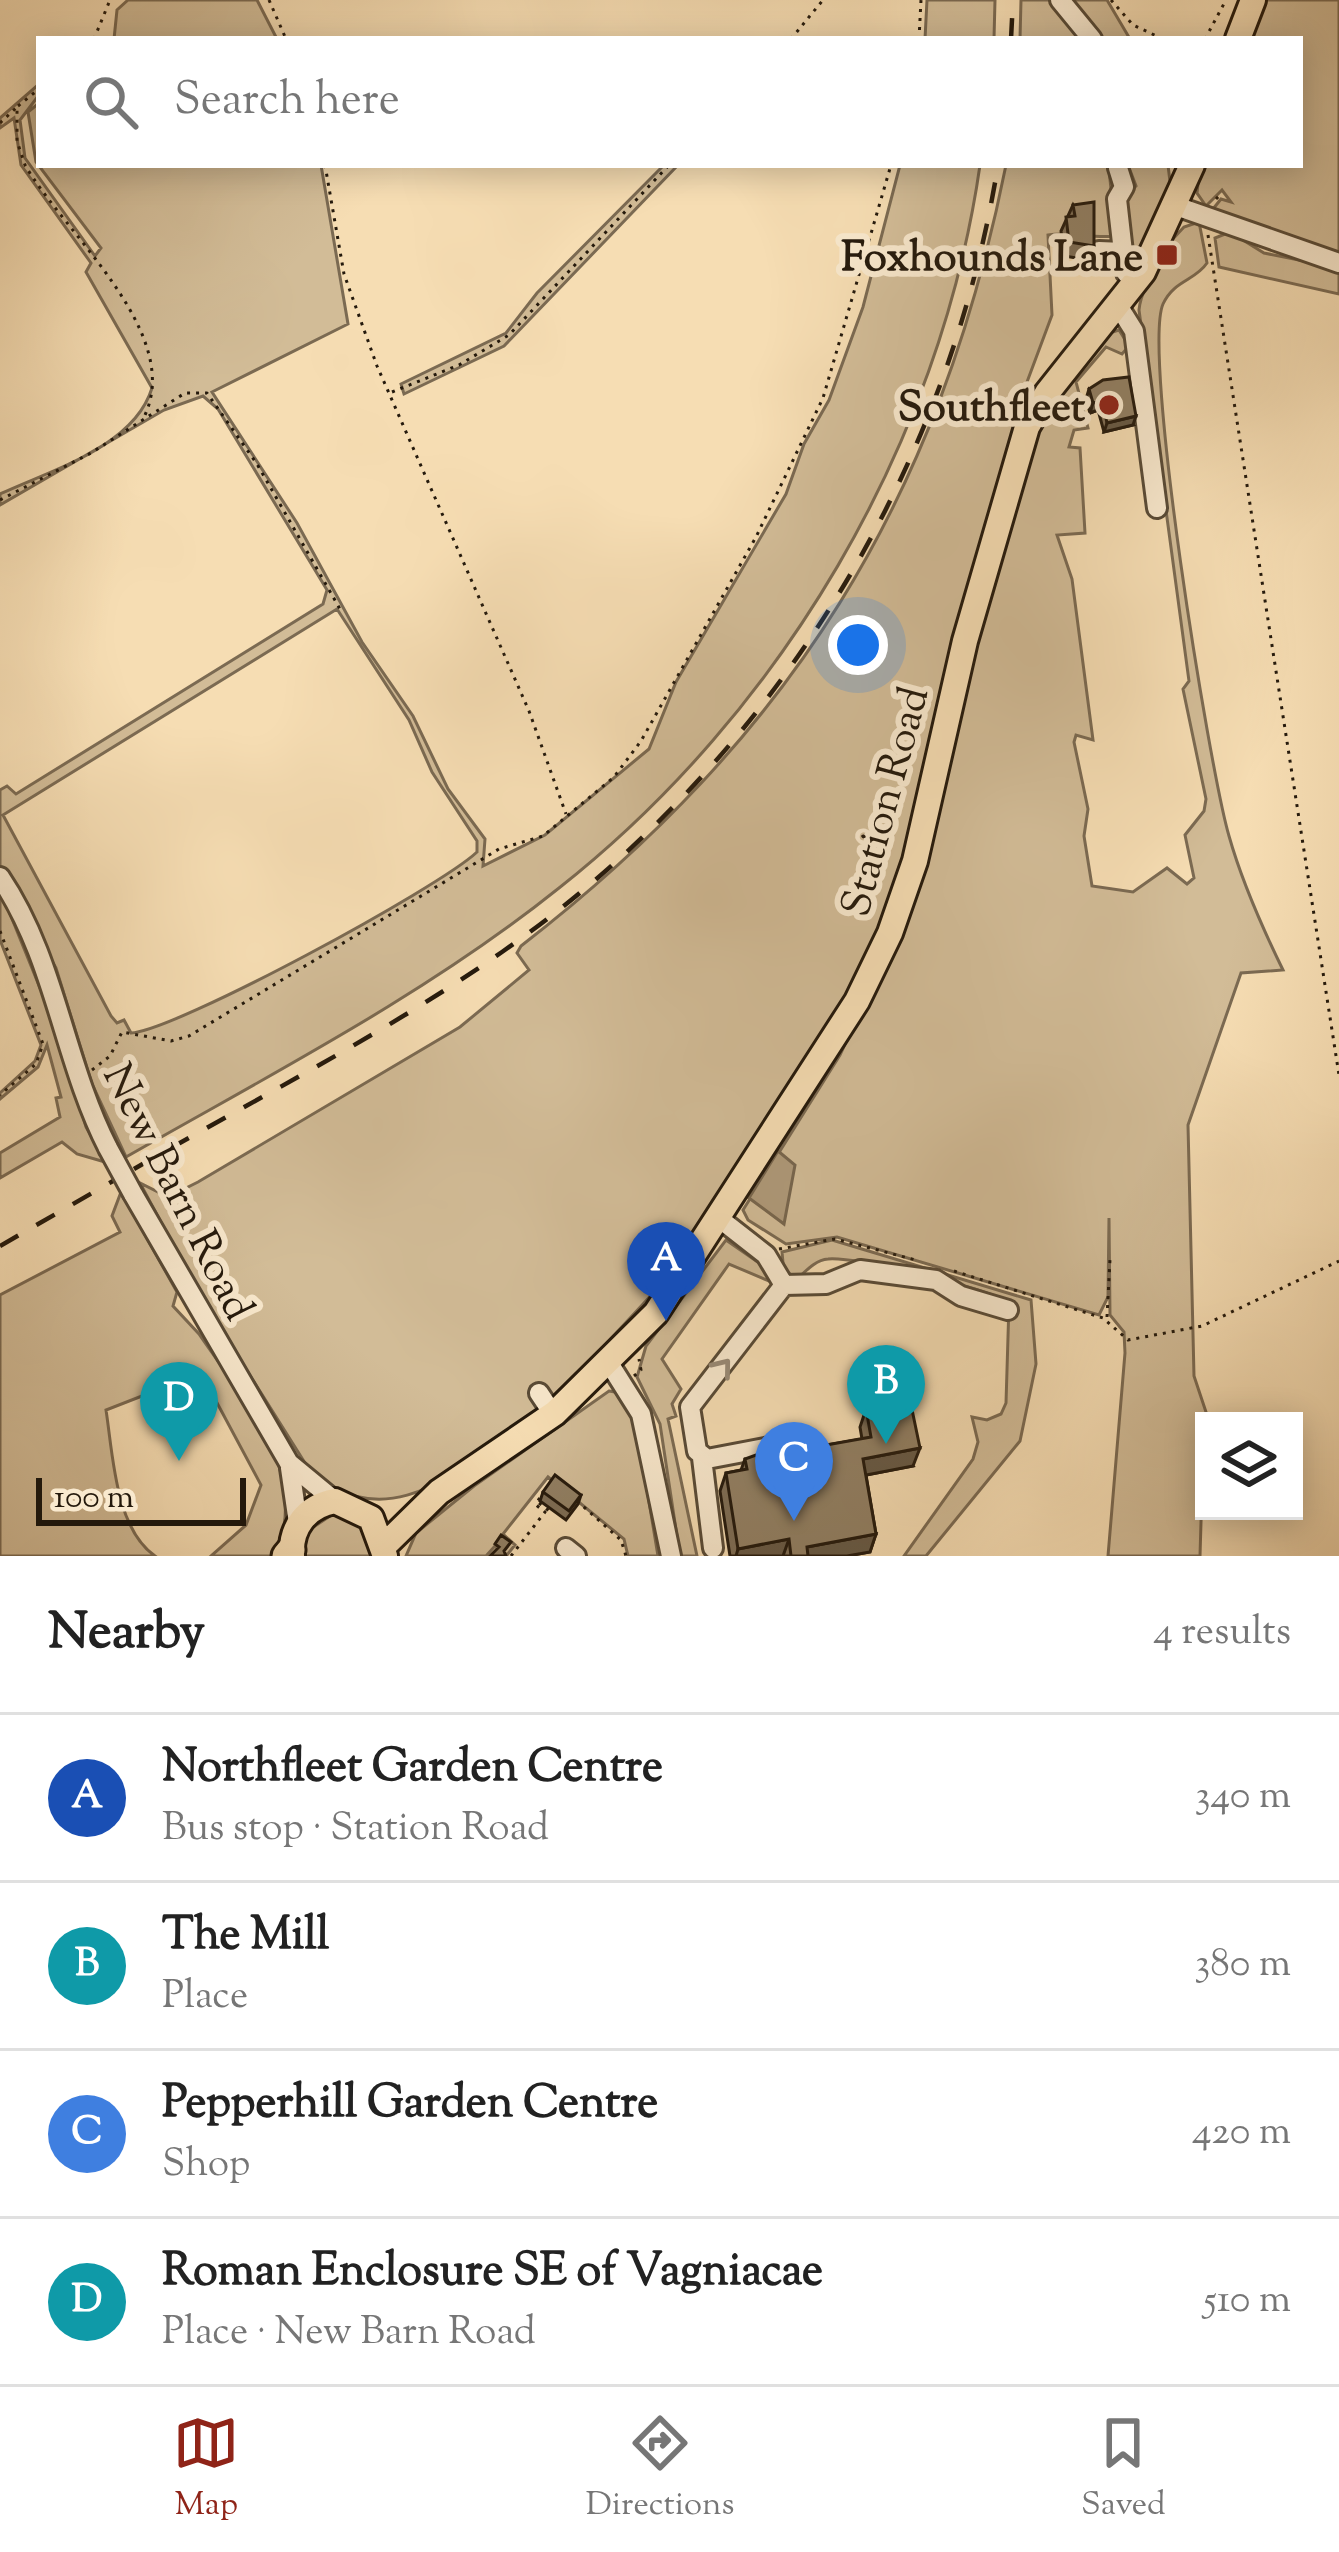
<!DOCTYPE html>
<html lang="en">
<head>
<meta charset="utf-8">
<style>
	body { margin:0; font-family:"Sorts Mill Goudy",serif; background:#f6f6f6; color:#222 }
	.controls { position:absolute; right:36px; bottom:36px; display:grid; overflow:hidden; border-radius:0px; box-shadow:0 6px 30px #0003 }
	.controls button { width:108px; height:108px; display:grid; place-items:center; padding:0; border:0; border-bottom:3px solid #e0e0e0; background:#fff; color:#222; font:60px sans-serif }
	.scale { position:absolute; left:36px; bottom:30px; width:210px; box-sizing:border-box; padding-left:12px; border:6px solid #24190c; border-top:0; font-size:33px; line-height:42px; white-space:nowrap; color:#24190c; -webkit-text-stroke:9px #f9e9ce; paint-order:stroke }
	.you { position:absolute; left:858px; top:645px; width:42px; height:42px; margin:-30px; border:9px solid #fff; border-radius:50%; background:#1a73e8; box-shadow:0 0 0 18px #1a73e833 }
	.badge { display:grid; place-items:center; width:78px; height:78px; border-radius:50%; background:#8f2418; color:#fff; font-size:39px; font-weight:700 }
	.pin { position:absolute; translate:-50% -99px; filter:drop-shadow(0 3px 6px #0008) }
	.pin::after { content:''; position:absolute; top:63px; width:42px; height:36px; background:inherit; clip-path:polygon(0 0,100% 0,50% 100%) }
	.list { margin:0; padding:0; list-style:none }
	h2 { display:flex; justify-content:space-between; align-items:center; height:156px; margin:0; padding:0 48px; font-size:51px }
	h2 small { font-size:39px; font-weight:400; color:#767676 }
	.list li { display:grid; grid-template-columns:78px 1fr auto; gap:36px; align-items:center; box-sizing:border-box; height:168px; padding:0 48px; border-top:3px solid #e0e0e0 }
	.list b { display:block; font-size:45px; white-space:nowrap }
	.list p { margin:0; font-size:39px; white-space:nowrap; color:#767676 }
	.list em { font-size:39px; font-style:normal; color:#767676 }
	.icon { flex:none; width:66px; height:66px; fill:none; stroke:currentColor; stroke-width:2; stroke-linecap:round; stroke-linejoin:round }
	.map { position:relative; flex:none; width:1339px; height:1556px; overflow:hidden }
	.search { position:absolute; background:#fff; box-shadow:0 6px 30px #0003; left:36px; right:36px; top:36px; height:132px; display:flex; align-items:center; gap:30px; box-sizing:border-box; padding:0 42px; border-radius:0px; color:#767676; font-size:45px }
	.sheet { height:828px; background:#fff }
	nav { display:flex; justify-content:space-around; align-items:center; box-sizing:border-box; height:168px; border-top:3px solid #e0e0e0; background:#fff; font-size:33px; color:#767676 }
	nav a { display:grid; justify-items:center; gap:6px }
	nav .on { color:#8f2418 }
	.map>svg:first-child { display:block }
	.green { fill:#d2bc97; stroke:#7b6a52; stroke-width:3; fill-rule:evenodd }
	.water { fill:#af9a7a; stroke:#77664e; stroke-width:3 }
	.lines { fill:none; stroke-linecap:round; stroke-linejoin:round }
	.minor-casing { stroke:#584a36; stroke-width:24 }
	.major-casing { stroke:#24190c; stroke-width:30 }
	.highway-casing { stroke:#24190c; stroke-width:33 }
	.path { stroke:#24190c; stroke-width:3; stroke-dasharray:3 6; stroke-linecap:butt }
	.minor { stroke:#f9e9ce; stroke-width:18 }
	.major { stroke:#f6ddb3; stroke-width:24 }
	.highway { stroke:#f6ddb3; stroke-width:27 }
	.rail { stroke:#24190c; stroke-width:4.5; stroke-dasharray:21 21; stroke-linecap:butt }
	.minor-bridge-casing { stroke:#584a36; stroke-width:24; stroke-linecap:butt }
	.minor-bridge { stroke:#f9e9ce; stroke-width:18 }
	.wall { fill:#7d6d55; stroke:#24190c; stroke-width:3 }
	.shaded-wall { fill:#665945; stroke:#24190c; stroke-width:3 }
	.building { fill:#917f63; stroke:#24190c; stroke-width:3 }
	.oneway { stroke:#998b77 }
	.poi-dot { fill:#8f2418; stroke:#f9e9ce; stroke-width:4.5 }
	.labels { text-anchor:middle; stroke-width:12; stroke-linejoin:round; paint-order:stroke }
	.poi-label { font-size:42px; font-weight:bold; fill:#24190c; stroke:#f9e9ce; text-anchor:end }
	.street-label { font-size:42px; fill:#24190c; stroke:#f9e9ce }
</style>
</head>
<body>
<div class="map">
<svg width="1339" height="1556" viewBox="0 0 1339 1556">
	<rect width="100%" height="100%" fill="#f6ddb3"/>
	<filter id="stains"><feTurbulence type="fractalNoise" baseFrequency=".00167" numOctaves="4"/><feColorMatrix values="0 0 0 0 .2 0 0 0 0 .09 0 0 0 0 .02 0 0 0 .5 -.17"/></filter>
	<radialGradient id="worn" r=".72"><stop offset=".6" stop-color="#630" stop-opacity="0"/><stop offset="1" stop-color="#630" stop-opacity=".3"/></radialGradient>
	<path class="green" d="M128,0H257L277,39H114L117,10Z
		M927,0H995L994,39H925Z
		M1021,0H1049L1084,39H1020Z
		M1067,0H1107L1130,39H1099Z
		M1261,0H1339V258L1225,217L1213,209L1221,199L1231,202L1222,190L1206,206L1197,193L1200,165H1300V39H1245Z
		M39,84V95L20,120L25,158L95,256L101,248L36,162L28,112L39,103V165H321L348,324L212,392L297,523L362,642L413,716L448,789L485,839L483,866L545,835L649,749L676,682L786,494L804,444L829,400L863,307L900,165H980C940,445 781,713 559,888C427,994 273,1073 126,1157L92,1084L56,968L0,866V790L7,786L16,794L323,604L327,590L218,409L203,396L164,410L0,505V494C51,470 134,447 152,388L86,272L91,263L21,165L14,118L0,128V118ZM337,609L409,720L432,772L477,841V852C439,888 175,1031 131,1033L124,1020L117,1023L111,1016L3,815Z
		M664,165H678L504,346L404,394L401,384L506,333L537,293Z
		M1006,165H1120L1109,170L1116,236C1091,239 1072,231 1048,235L1052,315L1024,390L1036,397L879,950L670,1275L552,1402L538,1383L531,1386L538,1413C460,1467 392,1544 302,1466L305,1463L202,1299L140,1183L168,1197L198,1182L460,1027L529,970L517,953L521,946C791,737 939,501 1006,165Z
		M1128,165H1168L1171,190L1136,268L1130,263L1125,198L1136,186Z
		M1199,222L1207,263C1195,281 1174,280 1163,304C1142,353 1209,767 1229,836C1242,882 1262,927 1283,970L1241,973L1188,1125L1194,1376L1209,1421H1204L1200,1556H1108L1125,1353L1124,1332L1110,1315L1109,1218L1108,1297L1099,1315L837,1237L786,1244L748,1220L743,1210L840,1055L878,973L1028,438L1106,334L1119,330L1129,346L1122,354L1106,347L1076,382L1088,428L1074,430L1069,447L1080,448L1085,533L1057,535L1072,579L1093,740L1076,735L1074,742L1088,809L1084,836L1092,886L1133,892L1167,868L1187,884L1194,878L1185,835L1204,811L1206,799L1183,689L1189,681L1139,310C1142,280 1167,263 1170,242L1184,227Z
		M1230,232L1264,253L1339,268V294L1219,267L1215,238Z
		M0,889L40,988L47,993L86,1127L105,1162L77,1154L62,1142L0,1178V1153L60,1117L56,1098L61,1097L47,1045L38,1067L0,1099V1093L35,1061L41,1045L0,940Z
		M121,1192L177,1292L173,1306L199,1334C244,1401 312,1472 275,1556H211L246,1525L261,1485L201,1373L106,1410C113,1455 115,1528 155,1556H0V1295L120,1232L112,1216Z
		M726,1240L762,1265L769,1281L729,1264L662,1359L681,1389L672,1404L676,1416L668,1419L697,1556H680L660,1424L637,1377L646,1346Z
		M832,1240L1031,1300L1036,1364L1020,1441L926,1556H904L973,1459L978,1442L972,1417L987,1420L1001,1414L1006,1403L1009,1304C992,1288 854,1256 828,1259C815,1260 806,1271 797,1279L784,1274L782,1252Z
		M609,1391L621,1393L637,1429L658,1556H628L624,1539L548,1477L503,1534L515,1545L507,1555L495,1546L486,1556H406L416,1533L474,1486Z
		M333,1514L365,1526L374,1556H300L303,1534Z"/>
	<path class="water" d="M778,1151L795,1165L784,1224L749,1198Z"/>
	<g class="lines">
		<defs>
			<path id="minor" d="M1060,0L1092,39
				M1118,168L1124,187L1117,199L1123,252
				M1176,206L1339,263
				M1099,251L1123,252L1126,273L1136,282
				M1119,307L1134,331L1157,508
				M0,877C56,960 63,1060 108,1148
				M133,1194L289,1463L335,1501
				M720,1219L766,1255L784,1285L690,1407L697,1451L707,1459L796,1442
				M784,1285L826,1284L860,1270L936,1280L961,1296L1008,1310
				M609,1363L641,1414L671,1556
				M539,1393L553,1414
				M702,1458L713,1548
				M290,1468L298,1523
				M566,1548L576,1556"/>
			<path id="major" d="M1238,39L1253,0
				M384,1546L439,1492L555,1413L656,1313L857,1001L890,933L915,861L965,641L1027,427L1047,393L1143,272L1192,165
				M292,1556C290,1527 307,1506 335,1501L371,1518L385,1556"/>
			<path id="highway" d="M286,1556L291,1550"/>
		</defs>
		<use href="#minor" class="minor-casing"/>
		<use href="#major" class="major-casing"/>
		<use href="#highway" class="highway-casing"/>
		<path class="path" d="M269,0L286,39
			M1111,0L1133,25L1163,39
			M94,39L110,0
			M791,39L823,0
			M919,39L921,0
			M1205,39L1226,0
			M18,106L39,89
			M0,123L17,107V141L25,165C65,234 185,334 144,417
			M325,165L344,274L377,366L529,711L566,814
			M1216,199L1220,195
			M1208,235L1339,1075
			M392,392L459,365L509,335L669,165
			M0,500L91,453L185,393H207L257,464L340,609
			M0,931L43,1044L36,1064L0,1095
			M92,1070L110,1056L122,1032L171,1041L189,1036L499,849L543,836L614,777L641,741L756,537L823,398L891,165
			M779,1249L835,1239L916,1260
			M954,1271L1103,1318L1128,1340L1202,1326L1339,1261
			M1107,1317L1110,1259
			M634,1376L641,1370L639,1359
			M577,1501L621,1540L626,1556
			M539,1503L553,1514
			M511,1556L545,1512L536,1505L542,1493"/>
		<use href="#minor" class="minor"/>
		<use href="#major" class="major"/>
		<use href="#highway" class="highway"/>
		<path class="rail" d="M1011,39L1013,0
			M134,1169C257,1098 386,1033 502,952C765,769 947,482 998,165
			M0,1246L113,1181"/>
		<defs>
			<path id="minor-bridge" d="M108,1148L133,1194"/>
		</defs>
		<use href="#minor-bridge" class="minor-bridge-casing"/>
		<use href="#minor-bridge" class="minor-bridge"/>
	</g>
	<path class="wall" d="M1073,205L1094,246L1089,260L1064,256L1061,231Z
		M1089,389L1133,425L1104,432L1098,410L1090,413L1086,399Z
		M866,1409L913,1466L866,1475L876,1534L870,1552L847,1556H730L720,1491L726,1473L741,1470L745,1459L789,1461L812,1457L815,1447L862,1439L860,1427Z
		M543,1492L581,1495L578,1504L566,1520L540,1501Z"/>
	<path class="shaded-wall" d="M1102,401L1098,410L1090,413L1093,403Z
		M1136,416L1133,425L1104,432L1107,423Z
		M920,1448L913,1466L856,1477L863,1459Z
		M876,1534L870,1552L847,1556H803L807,1547Z
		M789,1539L783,1556H736L738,1549Z"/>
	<path class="building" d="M1094,202V246L1069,242L1066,217L1075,216L1073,205Z
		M1129,377L1136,416L1107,423L1102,401L1093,403L1089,389L1103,380Z
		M910,1400L920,1448L863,1459L876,1534L807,1547L808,1556H791L789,1539L738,1549L726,1473L747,1469L745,1459L767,1451L786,1447L789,1461L817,1456L815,1447L871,1437L866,1409Z
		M555,1475L581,1495L569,1511L543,1492Z
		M501,1535L511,1542L504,1551L506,1556H490L499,1547L495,1544Z"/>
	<defs><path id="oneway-chevron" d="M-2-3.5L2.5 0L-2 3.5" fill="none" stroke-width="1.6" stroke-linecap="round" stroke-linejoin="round" transform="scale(3)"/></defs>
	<use class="oneway" href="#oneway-chevron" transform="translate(723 1367) rotate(-51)"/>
	<g class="poi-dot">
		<rect x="1155" y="243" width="24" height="24" rx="6"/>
		<circle cx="1109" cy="405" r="12"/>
	</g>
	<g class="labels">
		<g class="poi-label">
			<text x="1143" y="270">Foxhounds Lane</text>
			<text x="1085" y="420">Southfleet</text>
		</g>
		<g class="street-label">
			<text transform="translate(883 801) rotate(-75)" y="15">Station Road</text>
			<text transform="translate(180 1191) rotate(63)" y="15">New Barn Road</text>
		</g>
	</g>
	<rect width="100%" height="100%" filter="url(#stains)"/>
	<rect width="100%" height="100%" fill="url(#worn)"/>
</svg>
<div class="controls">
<button><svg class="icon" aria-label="layers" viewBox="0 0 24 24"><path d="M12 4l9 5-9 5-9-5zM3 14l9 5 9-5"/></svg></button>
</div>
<div class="scale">100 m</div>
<div class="you"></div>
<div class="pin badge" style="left:666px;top:1321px;background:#1a4fb4">A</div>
<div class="pin badge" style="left:886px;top:1444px;background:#0f9aa8">B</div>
<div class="pin badge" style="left:794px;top:1521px;background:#3f7fe0">C</div>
<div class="pin badge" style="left:179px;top:1461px;background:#0f9aa8">D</div>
<div class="search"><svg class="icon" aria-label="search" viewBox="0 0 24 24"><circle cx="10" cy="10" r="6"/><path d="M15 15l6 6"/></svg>Search here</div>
</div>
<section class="sheet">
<h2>Nearby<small>4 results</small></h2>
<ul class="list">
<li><span class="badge" style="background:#1a4fb4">A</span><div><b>Northfleet Garden Centre</b><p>Bus stop · Station Road</p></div><em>340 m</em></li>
<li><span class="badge" style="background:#0f9aa8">B</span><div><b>The Mill</b><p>Place</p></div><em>380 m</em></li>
<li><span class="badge" style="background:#3f7fe0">C</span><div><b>Pepperhill Garden Centre</b><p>Shop</p></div><em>420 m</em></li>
<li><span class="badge" style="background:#0f9aa8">D</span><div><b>Roman Enclosure SE of Vagniacae</b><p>Place · New Barn Road</p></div><em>510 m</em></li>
</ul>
</section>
<nav>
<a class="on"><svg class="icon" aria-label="map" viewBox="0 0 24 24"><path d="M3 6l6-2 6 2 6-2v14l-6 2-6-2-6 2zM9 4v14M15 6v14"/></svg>Map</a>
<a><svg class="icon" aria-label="directions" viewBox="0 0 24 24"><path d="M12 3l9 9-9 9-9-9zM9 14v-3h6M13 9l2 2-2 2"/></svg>Directions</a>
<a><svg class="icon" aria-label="saved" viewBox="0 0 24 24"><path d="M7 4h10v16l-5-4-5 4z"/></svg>Saved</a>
</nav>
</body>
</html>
